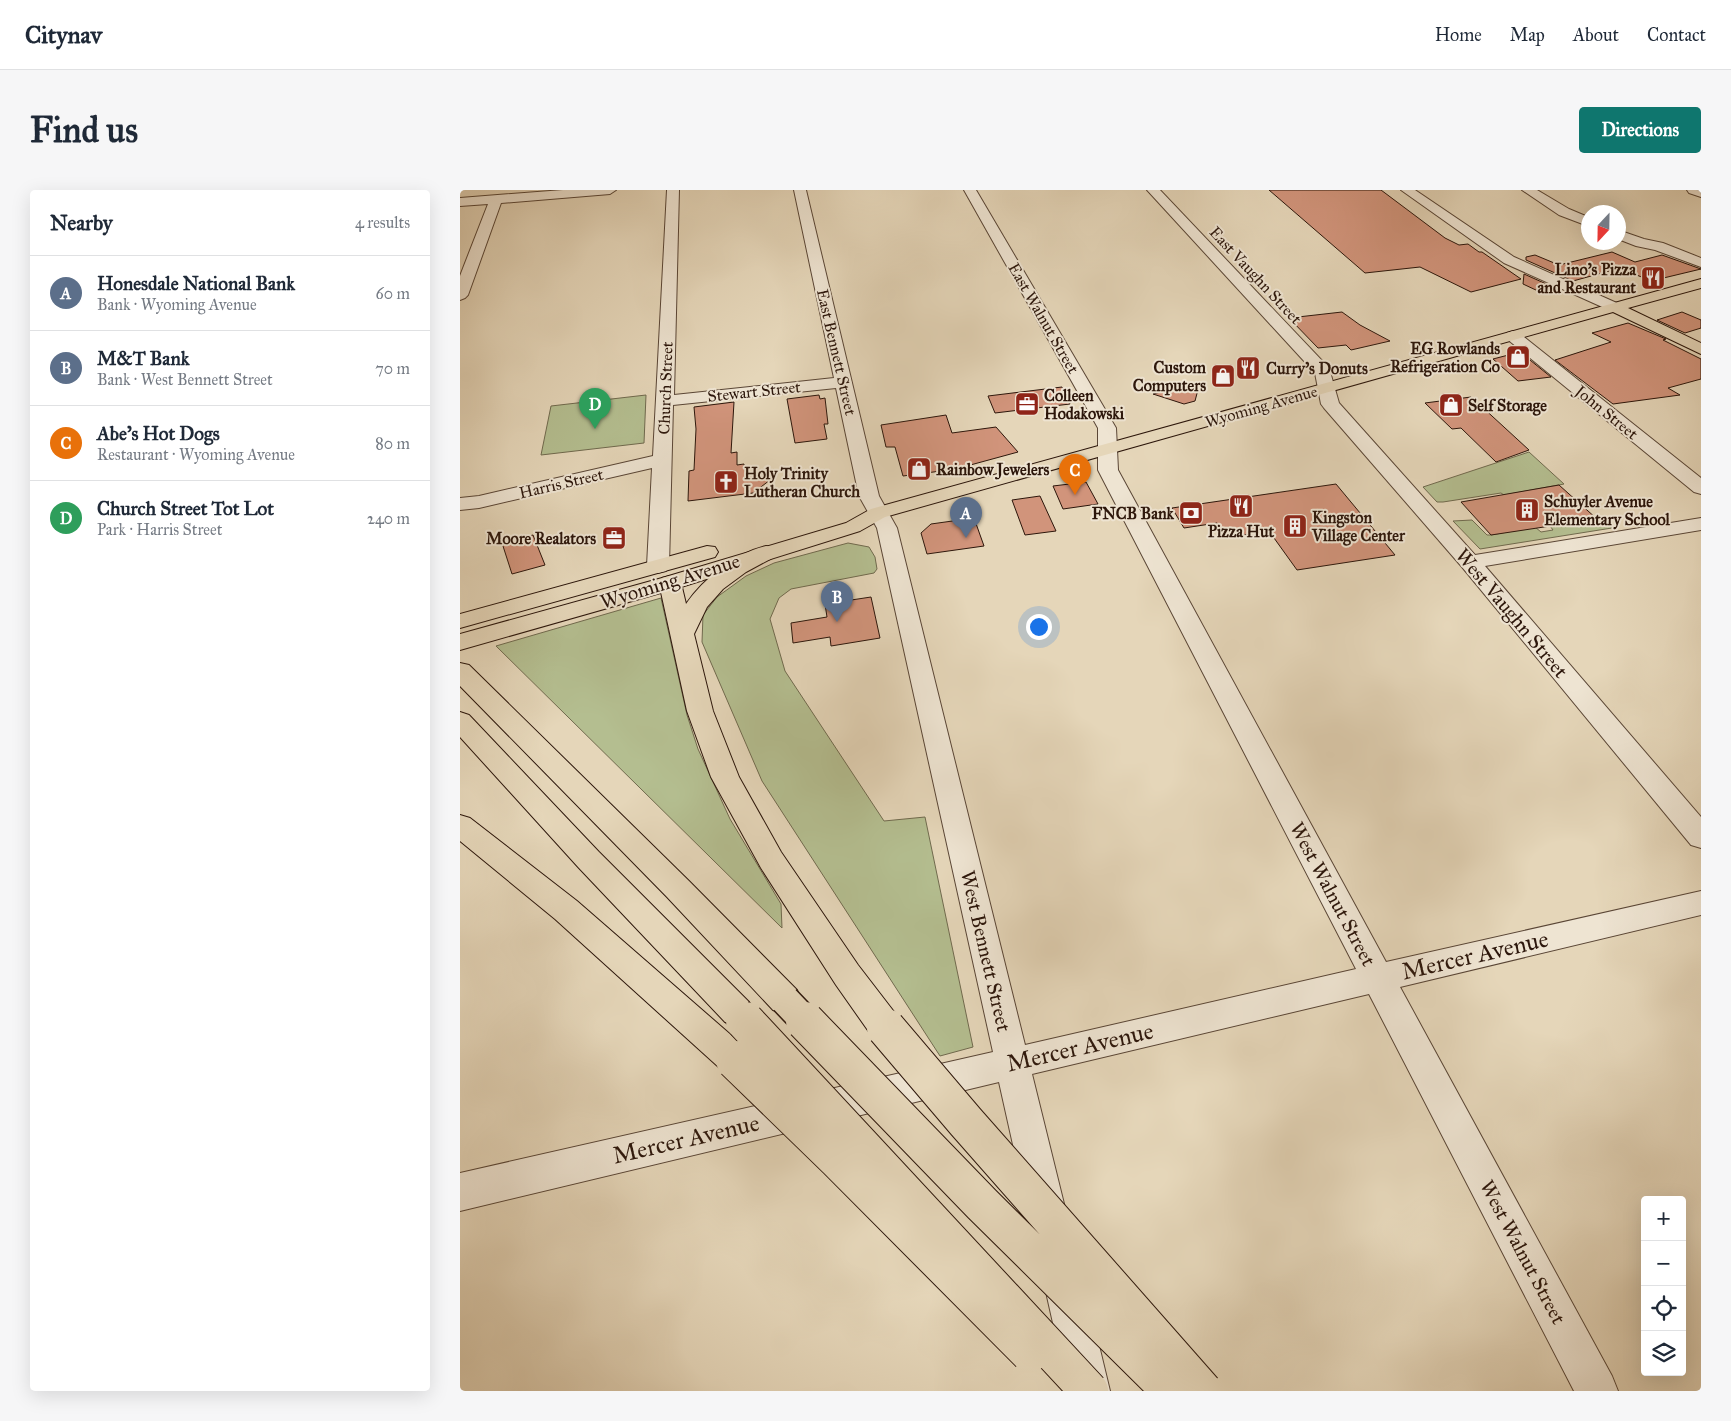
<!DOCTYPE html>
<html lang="en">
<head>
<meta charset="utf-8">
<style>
	body { margin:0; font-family:"IM FELL Great Primer",serif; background:#f6f6f7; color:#1f2937 }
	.controls { position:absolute; right:15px; bottom:15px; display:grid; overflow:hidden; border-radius:5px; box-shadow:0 5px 20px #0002 }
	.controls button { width:45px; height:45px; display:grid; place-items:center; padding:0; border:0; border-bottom:1px solid #e0e1e3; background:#fff; color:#1f2937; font:25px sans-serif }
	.compass { position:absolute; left:1121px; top:15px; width:45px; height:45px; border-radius:50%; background:#fff; box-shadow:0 5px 20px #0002; rotate:202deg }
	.you { position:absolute; left:578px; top:436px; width:18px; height:18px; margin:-12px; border:4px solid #fff; border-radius:50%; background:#1a73e8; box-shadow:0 0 0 8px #1a73e833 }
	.badge { display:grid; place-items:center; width:32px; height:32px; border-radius:50%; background:#0f766e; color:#fff; font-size:16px; font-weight:700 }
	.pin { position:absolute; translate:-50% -41px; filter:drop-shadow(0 1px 2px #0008) }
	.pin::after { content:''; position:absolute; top:26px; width:18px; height:15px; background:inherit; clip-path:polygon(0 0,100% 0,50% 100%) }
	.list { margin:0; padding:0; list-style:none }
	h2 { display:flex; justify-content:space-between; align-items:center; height:65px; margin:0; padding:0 20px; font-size:21px }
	h2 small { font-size:16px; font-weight:400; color:#747a83 }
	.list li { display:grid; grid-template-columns:32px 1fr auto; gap:15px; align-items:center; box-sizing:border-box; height:75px; padding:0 20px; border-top:1px solid #e0e1e3 }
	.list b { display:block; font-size:19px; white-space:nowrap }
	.list p { margin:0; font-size:16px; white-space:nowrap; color:#747a83 }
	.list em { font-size:16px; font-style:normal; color:#747a83 }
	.icon { flex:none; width:28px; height:28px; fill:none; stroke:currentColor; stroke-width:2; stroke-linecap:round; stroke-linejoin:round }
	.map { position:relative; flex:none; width:1241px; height:1201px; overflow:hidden; border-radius:5px }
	header { display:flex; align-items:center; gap:30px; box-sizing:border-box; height:70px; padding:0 25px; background:#fff; border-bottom:1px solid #e0e1e3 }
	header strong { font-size:24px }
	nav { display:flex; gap:28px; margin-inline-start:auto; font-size:18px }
	.intro { display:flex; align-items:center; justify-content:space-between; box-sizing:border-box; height:120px; padding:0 30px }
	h1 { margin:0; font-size:35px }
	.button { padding:12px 22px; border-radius:5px; background:#0f766e; color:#fff; font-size:18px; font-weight:700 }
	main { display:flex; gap:30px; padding:0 30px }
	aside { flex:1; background:#fff; border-radius:5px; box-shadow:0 5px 20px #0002 }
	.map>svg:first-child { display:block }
	.green { fill:#b4be90; stroke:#706a4e }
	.building { fill:#d1947b; stroke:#2c160b }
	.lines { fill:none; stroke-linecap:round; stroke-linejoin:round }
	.minor-casing { stroke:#5a4636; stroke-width:2 }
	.major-casing { stroke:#2c160b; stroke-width:2 }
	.highway-casing { stroke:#2c160b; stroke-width:2 }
	.minor { fill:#eee4d2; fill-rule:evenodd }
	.major { fill:#e5d6b9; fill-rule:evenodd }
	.highway { fill:#e5d6b9; fill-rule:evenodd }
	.highway-bridge-far1-casing { stroke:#2c160b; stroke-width:32; stroke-linecap:butt }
	.highway-bridge-casing { stroke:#2c160b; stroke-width:40; stroke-linecap:butt }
	.highway-bridge-far1 { stroke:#e5d6b9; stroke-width:29 }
	.highway-bridge { stroke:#e5d6b9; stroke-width:38 }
	.labels { text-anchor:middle; stroke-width:4; stroke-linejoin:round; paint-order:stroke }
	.far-poi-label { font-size:16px; font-weight:bold; fill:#2c160b; stroke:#eee4d2; text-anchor:start }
	.far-street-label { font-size:16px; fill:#2c160b; stroke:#eee4d2 }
	.street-label { font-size:20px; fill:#2c160b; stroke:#eee4d2 }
	.near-street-label { font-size:24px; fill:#2c160b; stroke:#eee4d2 }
</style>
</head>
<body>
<header>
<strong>Citynav</strong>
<nav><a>Home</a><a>Map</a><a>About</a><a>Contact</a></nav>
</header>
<div class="intro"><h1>Find us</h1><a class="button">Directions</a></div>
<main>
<aside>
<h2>Nearby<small>4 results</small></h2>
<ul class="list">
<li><span class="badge" style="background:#5c6f8a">A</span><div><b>Honesdale National Bank</b><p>Bank · Wyoming Avenue</p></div><em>60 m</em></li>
<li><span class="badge" style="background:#5c6f8a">B</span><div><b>M&amp;T Bank</b><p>Bank · West Bennett Street</p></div><em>70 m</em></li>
<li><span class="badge" style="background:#e8710a">C</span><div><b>Abe's Hot Dogs</b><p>Restaurant · Wyoming Avenue</p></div><em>80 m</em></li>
<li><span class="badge" style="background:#2e9e5b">D</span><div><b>Church Street Tot Lot</b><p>Park · Harris Street</p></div><em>240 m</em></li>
</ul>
</aside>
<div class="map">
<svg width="1241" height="1201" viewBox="0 0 1241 1201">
	<rect width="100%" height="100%" fill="#e5d6b9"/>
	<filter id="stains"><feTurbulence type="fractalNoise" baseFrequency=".004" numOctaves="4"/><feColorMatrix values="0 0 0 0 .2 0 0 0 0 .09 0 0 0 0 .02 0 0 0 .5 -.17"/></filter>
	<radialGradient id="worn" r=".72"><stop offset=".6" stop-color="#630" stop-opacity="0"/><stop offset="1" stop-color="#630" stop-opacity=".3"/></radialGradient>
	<path class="green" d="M186,205L184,253L81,265L91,216Z
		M1069,262L1104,294L1044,305L1041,303L983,312H977L963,297Z
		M1141,328L1152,338L1020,359L993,331L1012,330L1027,345H1031L1075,337L1081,342L1093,340L1090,336Z
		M388,353L409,357L415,367L417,379L414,383L331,399L319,408L310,429L325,481L424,631L465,627L513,857L480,866L302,591L242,452L243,425L257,407L286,386L314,373Z
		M201,408L227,525L238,559L270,629L321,714L322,738L36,456Z"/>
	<path class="building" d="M809,0H921L985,48L999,55L1008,54L1019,62H1022L1061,89L1011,102L960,77L905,83Z
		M1152,62L1175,72L1202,65L1241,79L1191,91L1160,78L1113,91L1066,70V67L1075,65L1099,75Z
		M1064,84L1093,97L1078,101L1063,94Z
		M882,122L900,135L930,151L891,160L886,155L858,158L829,128Z
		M1222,122L1241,130V138L1225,143L1197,130Z
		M1168,133L1206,149L1203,150L1241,169V189L1208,198L1220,205L1153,214L1095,170L1151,152L1132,143Z
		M1060,162L1091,187L1058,191L1033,169Z
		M740,192L735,211L724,214L693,204Z
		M602,197L610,214L535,223L528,206Z
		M359,205L360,209L365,208L368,234H364L367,249L335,253L327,209Z
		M1011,207L1020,215L1069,260L1036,272L1001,238L992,239L965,213Z
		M274,212L271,263L277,262V275L284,274L285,282L310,290L293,303L228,311L229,281L234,280L236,239L234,217Z
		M486,225L492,243L536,237L558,262L481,283V281L443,286L435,257H426L421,235Z
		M626,292L638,314L603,319L593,296Z
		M876,294L935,365L837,380L809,341L766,348L757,333L724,338L712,318Z
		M1099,295L1137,329L1031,345L1001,312Z
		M580,306L596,341L565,345L552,310Z
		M514,328L524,356L467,364L461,343L471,334Z
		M73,345L85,375L52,384L42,353Z
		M411,407L420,448L371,456L370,447L333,453L331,433L367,427L365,414Z"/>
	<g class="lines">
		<defs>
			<path id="minor" d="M103,0H156L150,4L41,13L8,105L5,108L0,110V86L28,14L0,16V8Z
				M207,0H219L214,205L374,188L334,0H346L419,306L437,338L565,855L896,779L638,280V238L504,0H516L656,238L658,280L926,772L1241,701V725L940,797L1152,1186L1158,1201H1114L909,804L572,884L606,1022L600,1035L587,1041L574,1035L568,1022L539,892L0,1021V983L533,862L417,338L399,306L376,198L213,215L209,376L206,381L198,383L190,381L187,376L192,278L19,318L0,320V308L19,306L193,266Z
				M687,0H700L869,178L879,213L1015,365L1241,328V340L1025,376L1241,627V658L1231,655L1002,377L864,218L861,214L855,183Z
				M941,0H955L1054,67L1159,114L1162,117L1159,120H1149L1044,73Z
				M1062,0H1077L1109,19L1128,27V36L1099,25Z
				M1227,0H1241V7L1229,3Z
				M1158,40L1184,49L1203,53L1241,68V77L1195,60L1176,56L1158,49Z
				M1053,141L1059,143L1241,288V304L1234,302L1047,149L1045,146L1047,143Z
				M604,1073L618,1079L624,1093L650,1201L608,1200L584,1093L590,1079Z"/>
			<path id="major" d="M1241,89V98L1168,118L1241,153V164L1153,122L425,327L400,341L218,398L0,460V444L202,388L386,333L411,319Z
				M247,356L255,357L258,362L255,367L0,438V424Z"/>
			<path id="highway" d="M306,356L314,357L317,362L314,367L286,382L263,399L247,417L234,444L253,521L279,587L321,662L398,775L438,827L443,838L438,849L426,853L414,849L376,795L301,678L251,587L227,521L199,393L202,388L210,386L218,388L221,393L226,414C244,388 276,363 306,356Z
				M0,473L9,475L229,691L337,800L341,810L337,820L325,824L313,820L207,707L0,496Z
				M0,522L9,525L139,662L289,812L294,822L289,832L277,837L265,832L119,678L0,547Z
				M0,625L10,628L117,711L287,859L292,870L287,881L275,886L263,881L95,729L0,651Z"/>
		</defs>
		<use href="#minor" class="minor-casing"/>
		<use href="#major" class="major-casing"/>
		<use href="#highway" class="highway-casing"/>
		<use href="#minor" class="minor"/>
		<use href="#major" class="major"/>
		<use href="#highway" class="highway"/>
		<defs>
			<path id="highway-bridge-far1" d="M325,810L346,832
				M277,822L286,832"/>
			<path id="highway-bridge" d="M285,831L629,1201
				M345,831L522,1014L711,1201
				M426,838L506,932L743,1201
				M275,870L377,969L570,1163"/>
		</defs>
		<use href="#highway-bridge-far1" class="highway-bridge-far1-casing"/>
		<use href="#highway-bridge" class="highway-bridge-casing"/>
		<use href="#highway-bridge-far1" class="highway-bridge-far1"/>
		<use href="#highway-bridge" class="highway-bridge"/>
	</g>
	<defs>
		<symbol id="restaurant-square" viewBox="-11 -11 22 22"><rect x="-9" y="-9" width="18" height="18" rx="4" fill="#8f2418" stroke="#eee4d2"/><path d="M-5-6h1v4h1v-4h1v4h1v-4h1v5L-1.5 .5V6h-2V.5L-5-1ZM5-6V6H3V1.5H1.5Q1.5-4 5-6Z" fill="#fff"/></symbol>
		<symbol id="shop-square" viewBox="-11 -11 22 22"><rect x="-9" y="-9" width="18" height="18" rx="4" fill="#8f2418" stroke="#eee4d2"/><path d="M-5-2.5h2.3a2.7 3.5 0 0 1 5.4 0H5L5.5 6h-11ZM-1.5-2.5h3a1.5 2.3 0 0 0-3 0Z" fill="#fff"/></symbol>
		<symbol id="office-square" viewBox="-11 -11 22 22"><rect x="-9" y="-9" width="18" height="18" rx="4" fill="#8f2418" stroke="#eee4d2"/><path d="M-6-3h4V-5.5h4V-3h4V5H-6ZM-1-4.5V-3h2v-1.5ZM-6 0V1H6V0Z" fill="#fff"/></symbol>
		<symbol id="church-square" viewBox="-11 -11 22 22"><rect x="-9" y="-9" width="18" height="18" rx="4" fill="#8f2418" stroke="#eee4d2"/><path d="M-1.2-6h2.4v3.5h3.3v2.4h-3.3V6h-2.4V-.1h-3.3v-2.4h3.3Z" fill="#fff"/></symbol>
		<symbol id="building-square" viewBox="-11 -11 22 22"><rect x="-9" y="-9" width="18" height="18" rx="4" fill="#8f2418" stroke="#eee4d2"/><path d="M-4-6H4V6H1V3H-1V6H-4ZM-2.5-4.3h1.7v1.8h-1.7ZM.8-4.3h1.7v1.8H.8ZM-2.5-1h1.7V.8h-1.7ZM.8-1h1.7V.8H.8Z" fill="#fff"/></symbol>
		<symbol id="bank-square" viewBox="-11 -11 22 22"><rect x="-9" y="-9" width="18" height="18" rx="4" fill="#8f2418" stroke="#eee4d2"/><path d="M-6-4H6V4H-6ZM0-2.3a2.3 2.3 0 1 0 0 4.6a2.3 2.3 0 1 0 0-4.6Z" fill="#fff"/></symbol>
	</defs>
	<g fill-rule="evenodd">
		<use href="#restaurant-square" x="1179" y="74" width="28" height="28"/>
		<use href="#shop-square" x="1044" y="153" width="28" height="28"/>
		<use href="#restaurant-square" x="774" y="164" width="28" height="28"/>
		<use href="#shop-square" x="749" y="172" width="28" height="28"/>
		<use href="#office-square" x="553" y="200" width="28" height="28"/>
		<use href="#shop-square" x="977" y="201" width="28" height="28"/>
		<use href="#shop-square" x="445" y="265" width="28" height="28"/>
		<use href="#church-square" x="252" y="278" width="28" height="28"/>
		<use href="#restaurant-square" x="767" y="302" width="28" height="28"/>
		<use href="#building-square" x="1053" y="306" width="28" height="28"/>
		<use href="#bank-square" x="717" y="309" width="28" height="28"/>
		<use href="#building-square" x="821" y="322" width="28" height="28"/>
		<use href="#office-square" x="140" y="334" width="28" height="28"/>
	</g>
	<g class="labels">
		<g class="far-poi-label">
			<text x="1176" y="85" text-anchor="end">Lino's Pizza<tspan x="1176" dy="18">and Restaurant</tspan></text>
			<text x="1040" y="164" text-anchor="end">EG Rowlands<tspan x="1040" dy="18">Refrigeration Co</tspan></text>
			<text x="746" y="183" text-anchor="end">Custom<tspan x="746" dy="18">Computers</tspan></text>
			<text x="806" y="184">Curry's Donuts</text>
			<text x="584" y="211">Colleen<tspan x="584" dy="18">Hodakowski</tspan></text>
			<text x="1008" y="221">Self Storage</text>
			<text x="476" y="285">Rainbow Jewelers</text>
			<text x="284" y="289">Holy Trinity<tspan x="284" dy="18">Lutheran Church</tspan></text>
			<text x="1084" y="317">Schuyler Avenue<tspan x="1084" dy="18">Elementary School</tspan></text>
			<text x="714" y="329" text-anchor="end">FNCB Bank</text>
			<text x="852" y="333">Kingston<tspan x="852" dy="18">Village Center</tspan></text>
			<text x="781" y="347" text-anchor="middle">Pizza Hut</text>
			<text x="136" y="354" text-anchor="end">Moore Realators</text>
		</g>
		<g class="far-street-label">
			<text transform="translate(796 85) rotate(47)" y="6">East Vaughn Street</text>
			<text transform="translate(584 128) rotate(60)" y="6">East Walnut Street</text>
			<text transform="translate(377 162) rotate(77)" y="6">East Bennett Street</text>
			<text transform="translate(205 198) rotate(-88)" y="6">Church Street</text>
			<text transform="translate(294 201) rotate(-6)" y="6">Stewart Street</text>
			<text transform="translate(801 216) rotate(-16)" y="6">Wyoming Avenue</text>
			<text transform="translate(1147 222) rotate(39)" y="6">John Street</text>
			<text transform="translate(101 293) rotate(-13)" y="6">Harris Street</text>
		</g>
		<g class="street-label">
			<text transform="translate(210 391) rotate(-17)" y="7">Wyoming Avenue</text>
			<text transform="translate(1052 423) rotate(50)" y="7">West Vaughn Street</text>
			<text transform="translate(873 704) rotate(62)" y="7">West Walnut Street</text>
			<text transform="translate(526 761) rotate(77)" y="7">West Bennett Street</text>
			<text transform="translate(1063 1062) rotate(62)" y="7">West Walnut Street</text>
		</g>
		<g class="near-street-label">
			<text transform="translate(1015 765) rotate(-13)" y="8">Mercer Avenue</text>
			<text transform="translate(620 857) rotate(-13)" y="8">Mercer Avenue</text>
			<text transform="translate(226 949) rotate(-13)" y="8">Mercer Avenue</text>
		</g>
	</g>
	<rect width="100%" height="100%" filter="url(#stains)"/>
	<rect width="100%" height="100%" fill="url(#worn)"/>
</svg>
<div class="controls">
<button>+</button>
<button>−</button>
<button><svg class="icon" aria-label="locate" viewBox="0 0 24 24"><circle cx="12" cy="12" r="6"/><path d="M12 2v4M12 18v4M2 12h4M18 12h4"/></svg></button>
<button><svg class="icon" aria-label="layers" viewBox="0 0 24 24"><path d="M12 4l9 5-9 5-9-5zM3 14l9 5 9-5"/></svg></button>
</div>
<svg class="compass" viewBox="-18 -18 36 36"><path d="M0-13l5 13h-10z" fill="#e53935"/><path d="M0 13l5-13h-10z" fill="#747a83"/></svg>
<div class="you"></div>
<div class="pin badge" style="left:506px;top:348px;background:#5c6f8a">A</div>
<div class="pin badge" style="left:377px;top:432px;background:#5c6f8a">B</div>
<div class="pin badge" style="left:615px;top:305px;background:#e8710a">C</div>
<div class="pin badge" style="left:135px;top:239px;background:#2e9e5b">D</div>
</div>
</main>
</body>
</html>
